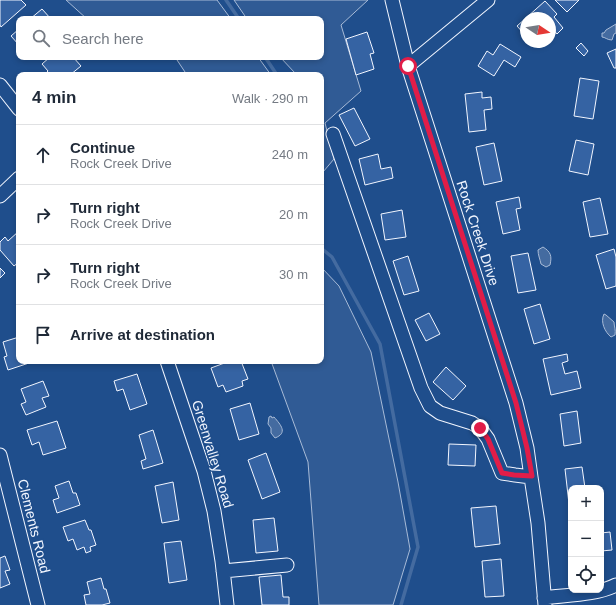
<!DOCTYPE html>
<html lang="en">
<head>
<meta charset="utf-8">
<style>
	body { margin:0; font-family:Helvetica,sans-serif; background:#f6f6f7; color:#1f2937 }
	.controls { position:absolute; right:12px; bottom:12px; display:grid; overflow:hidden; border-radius:8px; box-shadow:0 2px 6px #0003 }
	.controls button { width:36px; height:36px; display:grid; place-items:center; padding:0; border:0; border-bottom:1px solid #e0e1e3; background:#fff; color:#1f2937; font:20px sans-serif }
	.compass { position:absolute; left:520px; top:12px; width:36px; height:36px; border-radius:50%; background:#fff; box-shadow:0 2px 6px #0003; rotate:102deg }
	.stop { position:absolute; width:12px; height:12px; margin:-9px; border:3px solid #e11d48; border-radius:50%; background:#fff }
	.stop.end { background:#e11d48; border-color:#fff; box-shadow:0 1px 4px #0008 }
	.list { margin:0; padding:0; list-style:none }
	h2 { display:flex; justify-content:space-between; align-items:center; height:52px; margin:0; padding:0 16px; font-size:17px }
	h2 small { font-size:13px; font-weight:400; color:#747a83 }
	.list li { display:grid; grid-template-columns:26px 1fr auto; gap:12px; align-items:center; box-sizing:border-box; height:60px; padding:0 16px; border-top:1px solid #e0e1e3 }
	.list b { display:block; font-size:15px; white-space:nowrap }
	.list p { margin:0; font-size:13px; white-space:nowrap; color:#747a83 }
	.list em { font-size:13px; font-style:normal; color:#747a83 }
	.icon { flex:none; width:22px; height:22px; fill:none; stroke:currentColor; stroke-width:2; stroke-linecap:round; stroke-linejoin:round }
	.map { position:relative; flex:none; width:616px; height:605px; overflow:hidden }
	.search { position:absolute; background:#fff; box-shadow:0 2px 6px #0003; left:16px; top:16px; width:308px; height:44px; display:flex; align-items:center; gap:10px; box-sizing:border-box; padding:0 14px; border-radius:8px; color:#747a83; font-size:15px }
	.panel { position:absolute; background:#fff; box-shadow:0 2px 6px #0003; left:16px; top:72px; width:308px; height:292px; border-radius:8px }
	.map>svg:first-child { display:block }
	.built { fill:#305b95; stroke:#a8bbd7 }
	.water { fill:#446ba0; stroke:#a8bbd7 }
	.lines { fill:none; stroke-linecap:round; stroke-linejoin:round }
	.stream { stroke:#446ba0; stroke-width:3.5 }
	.building { fill:#3563a3; stroke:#f2f6ff }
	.minor-casing { stroke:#f2f6ff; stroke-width:15 }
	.minor { stroke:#1f4e8c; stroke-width:13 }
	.route { stroke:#e11d48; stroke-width:5 }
	.labels { text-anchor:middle; stroke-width:3; stroke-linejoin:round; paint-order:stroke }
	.street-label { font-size:14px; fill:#f2f6ff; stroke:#1f4e8c }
</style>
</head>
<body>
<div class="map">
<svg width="616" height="605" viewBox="0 0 616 605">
	<rect width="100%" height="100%" fill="#1f4e8c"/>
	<path class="built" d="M66,0H217L231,19H87Z
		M234,0H368L341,25L361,91L325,123L334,159L323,172L321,181V75H295V73L280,57H321V19H247Z
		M175,57H258L271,75H187Z
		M321,267L339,286L371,352L398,482L410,549L393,605H319L308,462L271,361H321Z"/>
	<path class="water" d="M616,24V33L614,34L612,40C607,40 605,37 602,37V33H604L606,30Z
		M543,247C551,252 552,256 550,265L546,267L541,264C540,259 538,255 538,250Z
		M604,314L606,315L614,322C614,326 616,330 615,335L611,337C605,332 600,322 604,314Z
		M271,416L272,418L274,417C281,425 288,433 275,438L271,433V428L268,424L269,417Z"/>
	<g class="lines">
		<path class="stream" d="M226,0L239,19
			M265,57L277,75
			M321,248L332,257L380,344L418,547L401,605"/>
	</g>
	<path class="building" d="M0,0H21L26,5L1,27L0,25Z
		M555,0H579L567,12Z
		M545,1L557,14L554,17L563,28L557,34L552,28L550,30V18H526Z
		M42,9L51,19H30Z
		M526,18V36L517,26Z
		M19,29V45L11,36Z
		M367,32L374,53L370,54L374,69L356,75L346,39Z
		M581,43L588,51L584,56L576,48Z
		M500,44L521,57L515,67L504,60L494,76L478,66L487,51L493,55Z
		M616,49V68H614L607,53Z
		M50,57H63L65,59L68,57H73L81,66L70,75H44L48,71L42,64Z
		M580,78L599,81L593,119L574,116Z
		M482,92V98L491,97L492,109L484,110L486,130L469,132L465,94Z
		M354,108L370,139L355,146L339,115Z
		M576,140L594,144L588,175L569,171Z
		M494,143L502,181L484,185L476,147Z
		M378,154L381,169L391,167L393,178L365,185L359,159Z
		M519,197L521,208L516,209L520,230L503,234L496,202Z
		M600,198L608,234L590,237L583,202Z
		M402,210L406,237L385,240L381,214Z
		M19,231V262L14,266L0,250V242L5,237L8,241Z
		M614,249L616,257V286L606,289L596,255Z
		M528,253L536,290L518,293L511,256Z
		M408,256L419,291L404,295L393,261Z
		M0,268L5,273L0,278Z
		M540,304L550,339L534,344L524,309Z
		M429,313L440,334L426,341L415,320Z
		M19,337V361H29V363L8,370L4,357L7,356L3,342Z
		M567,354L568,361L562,363L565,374L577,371L581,388L551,395L543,359Z
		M230,361H241L248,379L242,381L243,386L226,392L223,385L218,387L211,368Z
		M446,367L466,386L453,400L433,382Z
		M137,374L147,404L130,410L123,389L117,391L114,381Z
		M43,381L49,396L42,398L46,407L26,415L21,404L26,402L21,389Z
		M250,403L259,434L239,440L230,409Z
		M577,411L581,443L564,446L560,414Z
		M57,421L66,448L43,455L39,442L32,445L27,430Z
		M153,430L163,463L143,469L141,461L146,459L139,435Z
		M449,444L476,445L475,466L448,465Z
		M266,453L280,492L262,499L248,460Z
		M582,467L585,488H571V503L569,504L565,469Z
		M69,481L73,493H76L80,505L57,513L53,500L59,498L55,486Z
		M173,482L179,520L162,523L155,486Z
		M496,506L500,544L475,547L471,508Z
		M274,518L278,551L256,553L253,520Z
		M85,520L89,530H91L96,545L90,547L91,551L86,553L84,547L77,550L73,539L68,541L63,527Z
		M610,532L612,550L601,551V533Z
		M181,541L187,580L169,583L164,543Z
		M5,556L10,570L5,571L10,584L0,588V558Z
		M501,559L504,596L485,597L482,561Z
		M281,575L283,597H289V605H262L259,577Z
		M101,578L104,589H106L110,603L102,605H86L84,595L90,594L87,582Z"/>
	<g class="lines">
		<defs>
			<path id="minor" d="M392,0L408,66L516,403L527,448L531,477L538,523L545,605
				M408,66L488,0
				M0,85L19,109
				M333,134L421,388L430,406L440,413L472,423L480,428L488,439L502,473L515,475L531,477
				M0,196L19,178
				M167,361L204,471L214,511L222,561L227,605
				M0,455L38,605
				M223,571L287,565
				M544,598C566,595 597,595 616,585"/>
		</defs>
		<use href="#minor" class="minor-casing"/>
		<use href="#minor" class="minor"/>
	</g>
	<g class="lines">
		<path class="route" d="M408,66L516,403L527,448L532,476L514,475L502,473L488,439L480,428"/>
	</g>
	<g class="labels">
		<g class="street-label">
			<text transform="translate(478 233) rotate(72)" y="5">Rock Creek Drive</text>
			<text transform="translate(213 454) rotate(73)" y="5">Greenvalley Road</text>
			<text transform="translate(34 526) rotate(76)" y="5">Clements Road</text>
		</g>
	</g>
</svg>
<div class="controls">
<button>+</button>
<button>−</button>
<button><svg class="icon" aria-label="locate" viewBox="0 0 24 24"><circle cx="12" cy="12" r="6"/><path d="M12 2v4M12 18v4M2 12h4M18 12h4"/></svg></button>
</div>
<svg class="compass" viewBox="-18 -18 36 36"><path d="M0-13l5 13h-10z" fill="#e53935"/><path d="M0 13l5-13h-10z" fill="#747a83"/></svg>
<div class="stop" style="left:408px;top:66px"></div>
<div class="stop end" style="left:480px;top:428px"></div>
<div class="search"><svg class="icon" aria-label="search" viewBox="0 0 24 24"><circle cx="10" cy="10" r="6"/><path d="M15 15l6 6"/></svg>Search here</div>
<section class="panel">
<h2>4 min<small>Walk · 290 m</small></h2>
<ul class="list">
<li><svg class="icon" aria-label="ahead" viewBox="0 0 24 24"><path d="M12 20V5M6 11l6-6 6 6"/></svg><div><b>Continue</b><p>Rock Creek Drive</p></div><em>240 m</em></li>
<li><svg class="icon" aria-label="right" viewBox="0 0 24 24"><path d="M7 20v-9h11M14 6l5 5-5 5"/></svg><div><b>Turn right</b><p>Rock Creek Drive</p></div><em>20 m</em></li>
<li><svg class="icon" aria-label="right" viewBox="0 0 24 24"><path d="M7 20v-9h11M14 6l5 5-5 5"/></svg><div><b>Turn right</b><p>Rock Creek Drive</p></div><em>30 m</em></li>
<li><svg class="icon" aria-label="arrive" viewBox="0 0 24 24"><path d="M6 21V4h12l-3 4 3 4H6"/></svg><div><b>Arrive at destination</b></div></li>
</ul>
</section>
</div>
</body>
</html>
